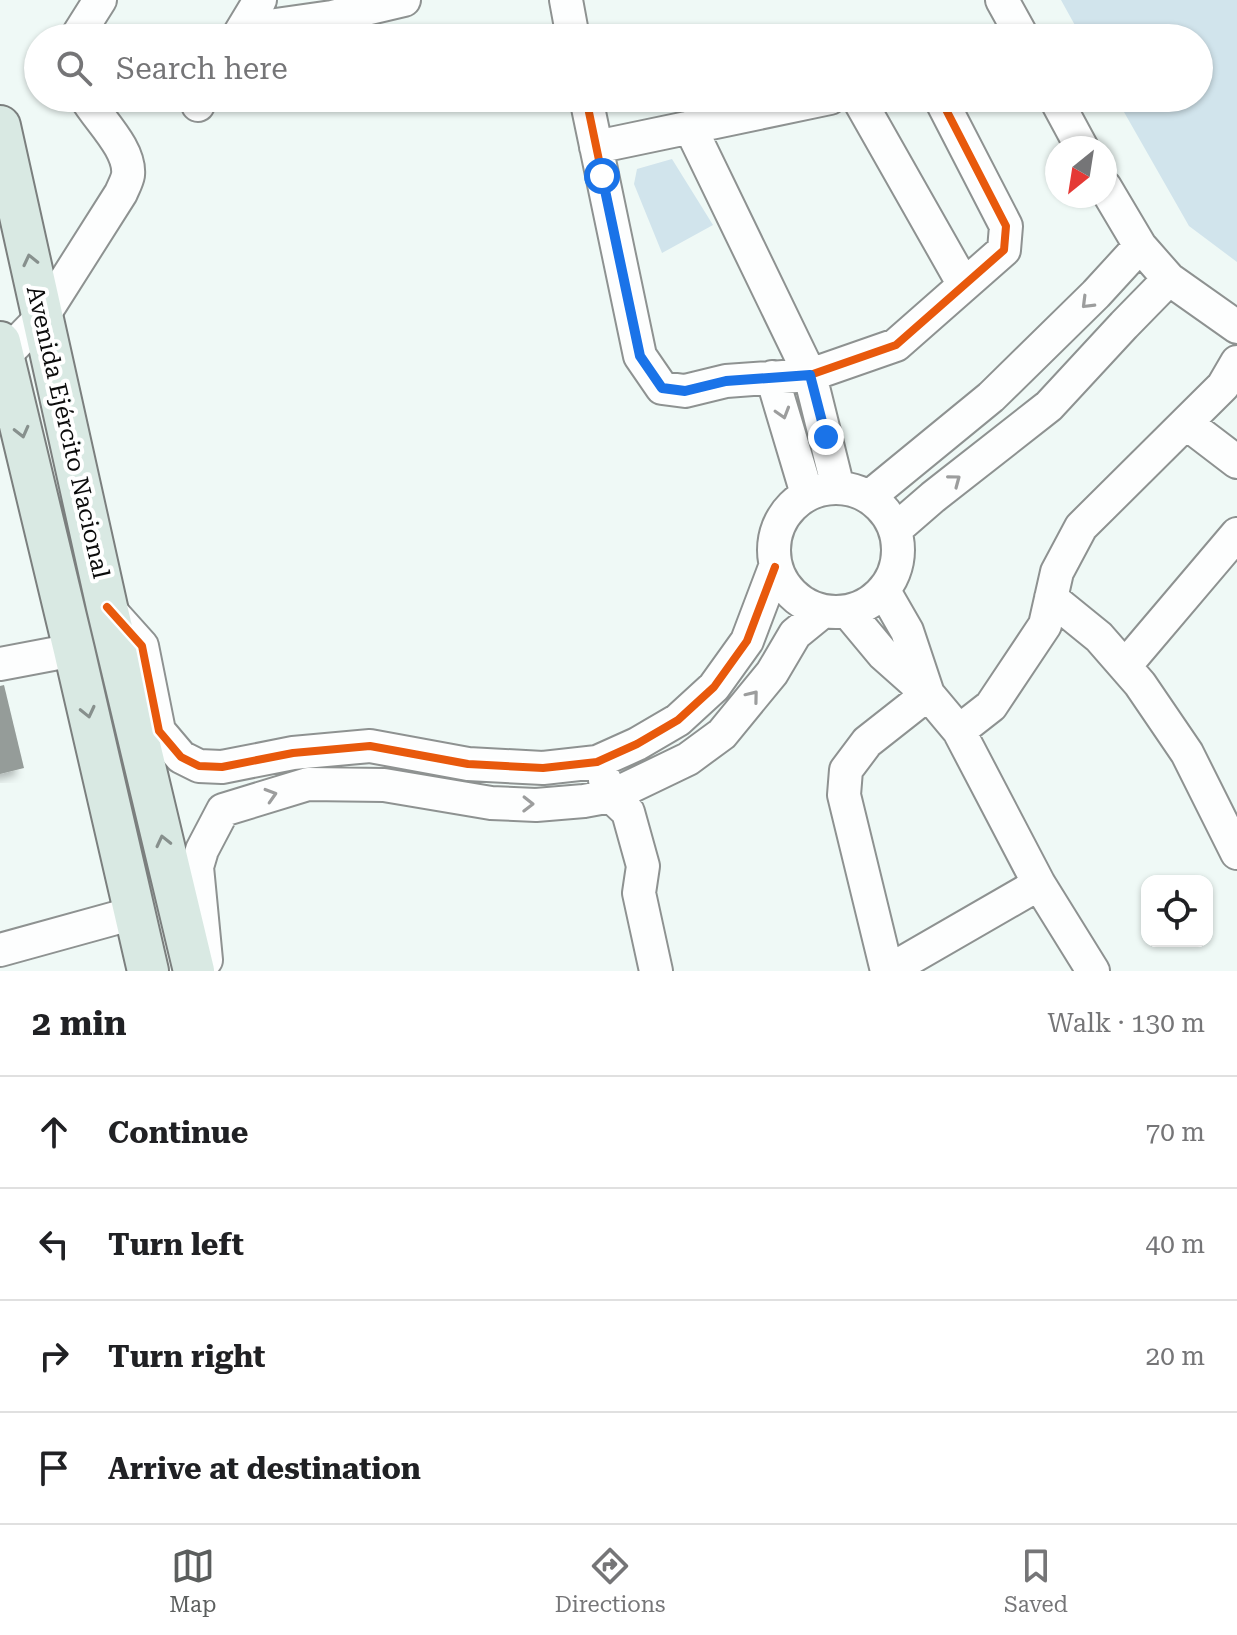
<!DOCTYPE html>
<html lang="en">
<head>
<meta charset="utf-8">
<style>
	body { margin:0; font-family:"Roboto Serif",serif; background:#f2f2f2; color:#202124 }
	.controls { position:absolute; right:24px; bottom:24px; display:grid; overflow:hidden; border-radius:16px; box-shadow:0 2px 6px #0004 }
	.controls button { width:72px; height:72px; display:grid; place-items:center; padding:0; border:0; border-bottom:2px solid #e0e0e0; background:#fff; color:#202124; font:40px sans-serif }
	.compass { position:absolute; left:1045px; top:136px; width:72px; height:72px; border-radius:50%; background:#fff; box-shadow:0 2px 6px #0004; rotate:210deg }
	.stop { position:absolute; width:24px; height:24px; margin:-18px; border:6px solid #1a73e8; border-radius:50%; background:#fff }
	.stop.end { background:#1a73e8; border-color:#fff; box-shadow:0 2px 8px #0008 }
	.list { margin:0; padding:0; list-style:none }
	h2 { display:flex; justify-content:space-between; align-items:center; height:104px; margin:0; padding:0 32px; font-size:34px }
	h2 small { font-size:26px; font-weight:400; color:#757577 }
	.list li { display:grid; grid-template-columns:52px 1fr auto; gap:24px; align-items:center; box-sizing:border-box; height:112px; padding:0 32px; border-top:2px solid #e0e0e0 }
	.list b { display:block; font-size:30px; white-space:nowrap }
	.list em { font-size:26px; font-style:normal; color:#757577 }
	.icon { flex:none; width:44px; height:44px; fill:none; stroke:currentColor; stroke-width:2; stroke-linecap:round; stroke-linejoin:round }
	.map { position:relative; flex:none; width:1237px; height:971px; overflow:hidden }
	.search { position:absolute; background:#fff; box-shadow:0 2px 6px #0004; left:24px; right:24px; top:24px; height:88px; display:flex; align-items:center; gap:20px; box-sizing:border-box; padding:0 28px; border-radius:44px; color:#757577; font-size:30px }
	.sheet { height:552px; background:#fff }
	nav { display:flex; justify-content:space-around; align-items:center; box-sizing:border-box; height:112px; border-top:2px solid #e0e0e0; background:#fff; font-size:22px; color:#757577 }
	nav a { display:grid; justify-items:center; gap:4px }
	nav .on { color:#5b5e5d }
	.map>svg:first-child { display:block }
	.green { fill:#d1e4ec }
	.building { fill:#959c99; filter:url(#shadow) }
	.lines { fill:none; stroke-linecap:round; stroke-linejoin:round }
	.minor-casing { stroke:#8e9291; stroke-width:36 }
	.major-casing { stroke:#7b7f7e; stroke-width:44 }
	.minor { stroke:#fdfefe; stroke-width:32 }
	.major { stroke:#d9e9e3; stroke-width:40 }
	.cycleway-casing { stroke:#fff; stroke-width:13 }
	.cycleway { stroke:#e8590c; stroke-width:8 }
	.oneway { stroke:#87908d }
	.oneway2 { stroke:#9c9d9d }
	.route { stroke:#1a73e8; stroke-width:10 }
	.labels { text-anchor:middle; stroke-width:8; stroke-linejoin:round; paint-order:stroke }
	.street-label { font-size:24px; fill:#0b0b0b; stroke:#fff }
</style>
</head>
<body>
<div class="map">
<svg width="1237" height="971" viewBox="0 0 1237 971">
	<defs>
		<filter id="shadow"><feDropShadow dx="-7" dy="7" stdDeviation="4" flood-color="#0004"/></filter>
	</defs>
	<rect width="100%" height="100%" fill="#eff9f6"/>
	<path class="green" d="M1061,0H1237V262L1189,226L1116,98H1199V38H1082Z
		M672,159L713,225L662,253L634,184L637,169Z"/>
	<path class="building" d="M4,685L24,768L0,774V686Z"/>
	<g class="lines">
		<defs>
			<path id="minor" d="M566,0L573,38
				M1002,0L1023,38
				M242,30L332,17L404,0
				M76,38L100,0
				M237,38L260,0
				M586,98L640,356L662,388L685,391L726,381L810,375L896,345L1004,250L1006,226L940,98
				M858,98L964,285
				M1055,98L1082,148
				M198,105L201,98
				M690,127L810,375L838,488
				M596,147L830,98
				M1105,187L1140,246L1169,279L1237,327
				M0,360L43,316L121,193C123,188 127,181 128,175C131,149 98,119 86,98
				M772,377L807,494
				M1186,423L1237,462
				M774 550a62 62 0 1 1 124 0a62 62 0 1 1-124 0Z
				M869,497L991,397L1096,294L1140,246
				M895,530L933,497L1049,406L1124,325L1169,279
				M884,591L907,631L927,691
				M1051,598L1099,637L1140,684L1187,753L1237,853
				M107,607L142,646L159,731L181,757L199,766L222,767L293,753L370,746L468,764L543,768L597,762L637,744L678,720L714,687L747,641L775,567
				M848,612L883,654L928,694L959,731L1039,884L1093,971
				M0,664L74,650
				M1125,666L1237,534
				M959,731L991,706L1045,625L1057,572L1081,527L1223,386L1237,362
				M605,780L611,796L628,812L643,866L639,893L656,971
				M0,950L134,913
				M206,960L197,867L202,850L223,810L308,784L384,785L491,803L536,805L584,801L611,796L688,759L722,734L772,673L795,634L822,612
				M887,971L844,795L846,770L867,742L928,694
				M888,971L1039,884"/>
			<path id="major" d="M0,126L107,607L194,971
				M0,342L74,650L148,971"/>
		</defs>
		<use href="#minor" class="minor-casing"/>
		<use href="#major" class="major-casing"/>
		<use href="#minor" class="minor"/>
		<use href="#major" class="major"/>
		<defs>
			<path id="cycleway" d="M586,98L640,356L662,388L685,391L726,381L810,375L896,345L1004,250L1006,226L940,98
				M107,607L142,646L159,731L181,757L199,766L222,767L293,753L370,746L468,764L543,768L597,762L637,744L678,720L714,687L747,641L775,567"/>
		</defs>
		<use href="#cycleway" class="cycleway-casing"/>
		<use href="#cycleway" class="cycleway"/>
	</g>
	<defs><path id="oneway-chevron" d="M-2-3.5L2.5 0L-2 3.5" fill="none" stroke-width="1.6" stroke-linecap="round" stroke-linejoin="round" transform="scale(2)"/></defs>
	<g class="oneway">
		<use href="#oneway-chevron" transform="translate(30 260) rotate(-103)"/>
		<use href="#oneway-chevron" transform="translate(22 432) rotate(76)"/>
		<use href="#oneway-chevron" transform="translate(88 712) rotate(77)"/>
		<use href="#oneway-chevron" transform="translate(163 841) rotate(-103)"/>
	</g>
	<g class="oneway2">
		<use href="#oneway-chevron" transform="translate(1087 303) rotate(135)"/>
		<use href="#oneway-chevron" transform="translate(783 413) rotate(73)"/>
		<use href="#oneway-chevron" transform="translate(955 480) rotate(-37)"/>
		<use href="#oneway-chevron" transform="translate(753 696) rotate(-51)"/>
		<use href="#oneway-chevron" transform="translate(271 795) rotate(-17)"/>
		<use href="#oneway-chevron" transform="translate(528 804) rotate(1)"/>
	</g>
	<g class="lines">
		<path class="route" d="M602,176L640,356L662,388L685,391L726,381L810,375L826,437"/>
	</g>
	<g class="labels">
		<g class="street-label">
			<text transform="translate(68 432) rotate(77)" y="8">Avenida Ejército Nacional</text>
		</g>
	</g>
</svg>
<div class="controls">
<button><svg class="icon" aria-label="locate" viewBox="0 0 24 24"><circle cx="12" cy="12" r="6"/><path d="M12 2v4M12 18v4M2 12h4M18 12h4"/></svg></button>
</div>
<svg class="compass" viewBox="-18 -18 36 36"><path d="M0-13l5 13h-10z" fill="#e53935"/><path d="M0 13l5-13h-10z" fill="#757577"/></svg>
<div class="stop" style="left:602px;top:176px"></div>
<div class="stop end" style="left:826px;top:437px"></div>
<div class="search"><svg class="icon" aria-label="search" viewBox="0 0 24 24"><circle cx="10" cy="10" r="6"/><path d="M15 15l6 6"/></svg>Search here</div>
</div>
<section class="sheet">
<h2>2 min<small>Walk · 130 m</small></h2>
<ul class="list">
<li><svg class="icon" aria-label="ahead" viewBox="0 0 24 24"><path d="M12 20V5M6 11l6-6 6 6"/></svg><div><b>Continue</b></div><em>70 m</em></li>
<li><svg class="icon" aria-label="left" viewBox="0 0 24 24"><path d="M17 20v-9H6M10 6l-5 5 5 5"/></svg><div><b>Turn left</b></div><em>40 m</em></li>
<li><svg class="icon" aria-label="right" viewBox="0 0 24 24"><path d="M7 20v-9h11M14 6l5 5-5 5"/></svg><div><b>Turn right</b></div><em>20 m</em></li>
<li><svg class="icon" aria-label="arrive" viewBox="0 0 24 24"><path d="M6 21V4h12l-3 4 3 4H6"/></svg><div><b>Arrive at destination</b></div></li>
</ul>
</section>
<nav>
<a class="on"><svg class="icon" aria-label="map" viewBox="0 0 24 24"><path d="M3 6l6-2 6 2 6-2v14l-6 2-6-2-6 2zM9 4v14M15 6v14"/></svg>Map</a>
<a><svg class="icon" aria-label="directions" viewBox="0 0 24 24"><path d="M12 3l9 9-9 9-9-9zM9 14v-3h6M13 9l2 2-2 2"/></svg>Directions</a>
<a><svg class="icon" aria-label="saved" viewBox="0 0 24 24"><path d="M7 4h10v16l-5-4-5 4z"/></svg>Saved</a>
</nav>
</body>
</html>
